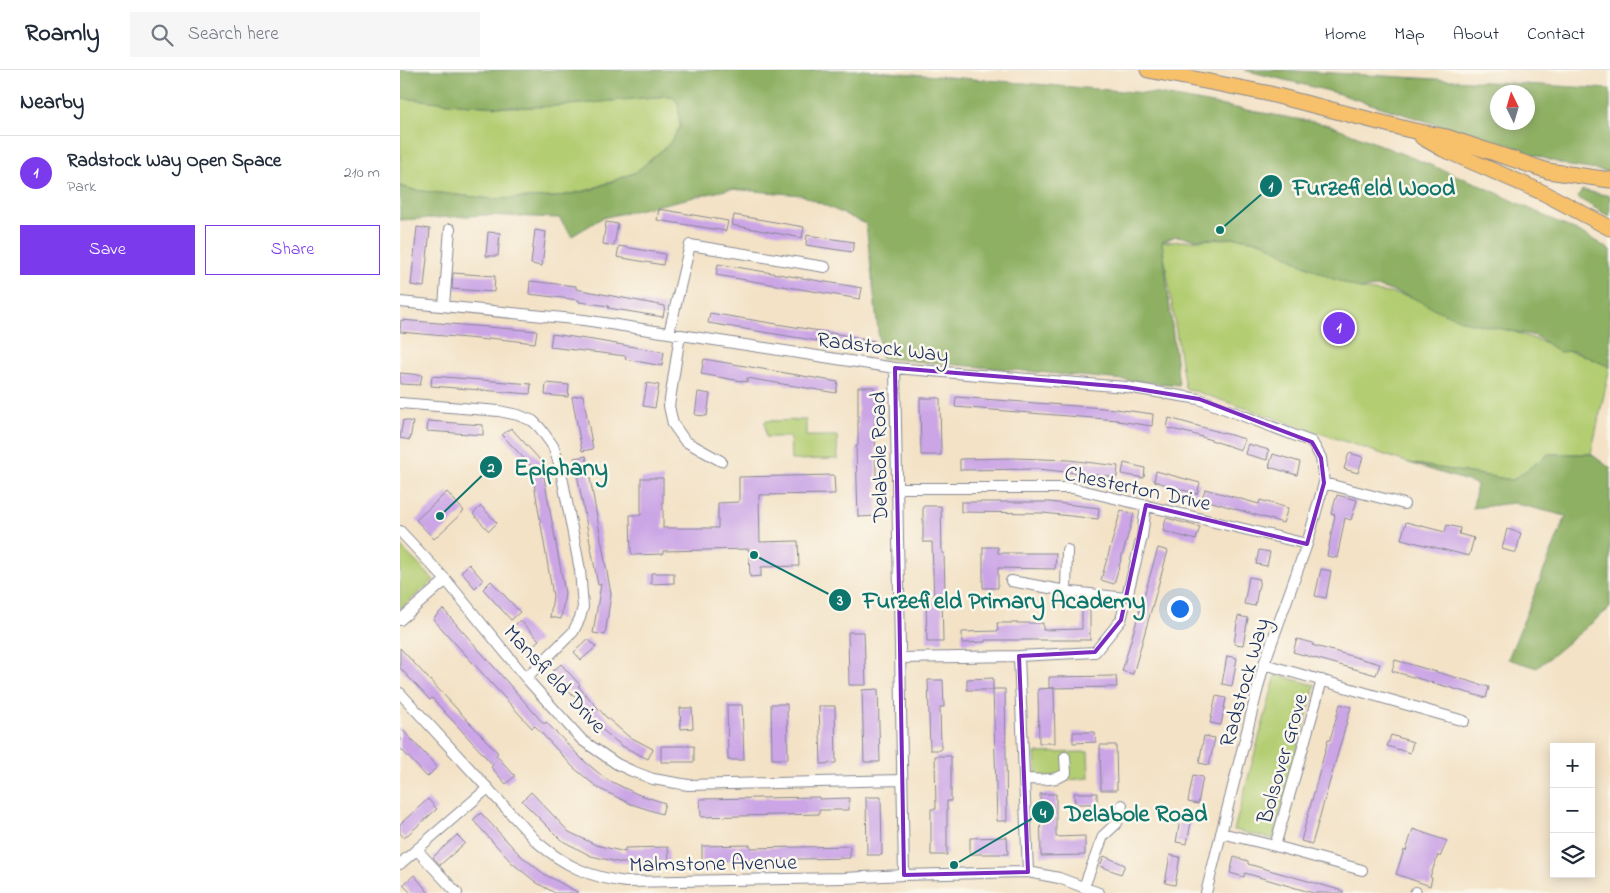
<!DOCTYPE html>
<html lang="en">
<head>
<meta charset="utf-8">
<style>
	body { margin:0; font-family:"Indie Flower",sans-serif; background:#f6f6f7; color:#1f2937 }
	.controls { position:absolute; right:15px; bottom:15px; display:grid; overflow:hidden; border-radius:0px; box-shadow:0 2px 12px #0003 }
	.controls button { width:45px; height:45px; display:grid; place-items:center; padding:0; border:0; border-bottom:1px solid #e0e1e3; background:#fff; color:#1f2937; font:25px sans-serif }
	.compass { position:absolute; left:1090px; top:15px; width:45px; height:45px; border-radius:50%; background:#fff; box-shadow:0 2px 12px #0003; rotate:355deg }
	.you { position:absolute; left:779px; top:538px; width:18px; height:18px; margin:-12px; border:4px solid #fff; border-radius:50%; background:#1a73e8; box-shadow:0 0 0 8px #1a73e833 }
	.badge { display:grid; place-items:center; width:32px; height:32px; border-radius:50%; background:#7c3aed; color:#fff; font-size:16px; font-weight:700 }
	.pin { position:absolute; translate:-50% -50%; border:2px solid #fff; box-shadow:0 1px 5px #0006 }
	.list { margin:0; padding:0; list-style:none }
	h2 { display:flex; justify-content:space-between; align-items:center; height:65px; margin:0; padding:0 20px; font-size:21px }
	h2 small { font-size:16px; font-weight:400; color:#747a83 }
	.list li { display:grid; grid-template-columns:32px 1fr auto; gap:15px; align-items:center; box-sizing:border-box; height:75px; padding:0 20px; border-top:1px solid #e0e1e3 }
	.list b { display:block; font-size:19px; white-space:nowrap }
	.list p { margin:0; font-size:16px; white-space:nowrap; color:#747a83 }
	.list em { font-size:16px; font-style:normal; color:#747a83 }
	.actions { display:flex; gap:10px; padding:15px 20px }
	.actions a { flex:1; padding:11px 0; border:1px solid #7c3aed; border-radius:0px; text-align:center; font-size:18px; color:#7c3aed }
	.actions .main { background:#7c3aed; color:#fff }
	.icon { flex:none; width:28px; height:28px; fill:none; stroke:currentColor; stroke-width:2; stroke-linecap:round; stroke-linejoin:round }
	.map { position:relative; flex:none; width:1210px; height:823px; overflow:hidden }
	header { display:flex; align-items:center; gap:30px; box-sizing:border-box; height:70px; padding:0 25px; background:#fff; border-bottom:1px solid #e0e1e3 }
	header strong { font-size:24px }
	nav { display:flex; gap:28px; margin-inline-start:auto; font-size:18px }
	.search { width:350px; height:45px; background:#f6f6f7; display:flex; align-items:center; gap:12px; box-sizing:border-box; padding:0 18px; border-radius:0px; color:#747a83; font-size:19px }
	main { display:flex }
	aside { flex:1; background:#fff }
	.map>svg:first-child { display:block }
	.green { fill:#b3cd72; stroke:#677e68 }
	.forest { fill:#8eb064; stroke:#547061; fill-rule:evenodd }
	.building { fill:#cba5e6 }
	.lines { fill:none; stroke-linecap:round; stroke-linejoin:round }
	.minor-casing { stroke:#878892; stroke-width:12 }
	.highway-casing { stroke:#878892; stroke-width:17 }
	.minor { stroke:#fff; stroke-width:10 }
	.highway { stroke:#f7c06b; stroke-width:15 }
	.marked { fill:none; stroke:#7b2cbf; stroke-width:4; stroke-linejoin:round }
	.labels { text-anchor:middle; stroke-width:5; stroke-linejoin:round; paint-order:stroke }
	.street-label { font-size:22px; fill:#1b2f5e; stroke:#fbf7ec }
	.leader { fill:none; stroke:#0f766e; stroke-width:2 }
	.callout-dot { fill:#0f766e; stroke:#fbf7ec; stroke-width:2 }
	.mark-label { font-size:15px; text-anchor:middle; font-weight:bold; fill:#fff }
	.callout-label { font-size:24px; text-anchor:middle; font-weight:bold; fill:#0f766e; stroke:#fbf7ec; stroke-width:5; stroke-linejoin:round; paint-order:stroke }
</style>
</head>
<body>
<header>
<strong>Roamly</strong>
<div class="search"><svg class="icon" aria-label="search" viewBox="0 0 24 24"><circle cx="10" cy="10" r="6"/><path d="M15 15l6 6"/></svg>Search here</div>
<nav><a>Home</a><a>Map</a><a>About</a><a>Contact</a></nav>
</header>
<main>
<aside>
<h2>Nearby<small></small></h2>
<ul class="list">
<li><span class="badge">1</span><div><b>Radstock Way Open Space</b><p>Park</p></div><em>210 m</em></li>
</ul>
<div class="actions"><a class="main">Save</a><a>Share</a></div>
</aside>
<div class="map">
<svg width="1210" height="823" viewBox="0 0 1210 823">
	<rect width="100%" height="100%" fill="#fbf7ec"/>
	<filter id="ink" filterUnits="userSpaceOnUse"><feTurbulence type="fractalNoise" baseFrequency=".02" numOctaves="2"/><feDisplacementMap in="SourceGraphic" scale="10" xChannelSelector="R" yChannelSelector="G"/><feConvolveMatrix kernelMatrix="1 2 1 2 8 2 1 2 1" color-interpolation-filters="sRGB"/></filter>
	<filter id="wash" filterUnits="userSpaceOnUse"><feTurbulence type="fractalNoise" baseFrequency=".0096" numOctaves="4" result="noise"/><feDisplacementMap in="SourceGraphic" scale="20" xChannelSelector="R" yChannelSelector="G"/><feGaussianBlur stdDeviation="1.12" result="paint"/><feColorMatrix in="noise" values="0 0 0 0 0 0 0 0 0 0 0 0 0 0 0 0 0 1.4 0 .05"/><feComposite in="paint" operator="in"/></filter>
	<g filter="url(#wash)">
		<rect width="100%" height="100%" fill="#f3e2c6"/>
		<path class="green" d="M271,26L278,32L280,57L269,74L236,102L188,120L156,127L92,129L14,120L0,116V28C34,31 69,36 103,37C159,39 215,29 271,26Z
			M838,168L863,172L902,194L931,208L960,219L1009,226L1196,290L1210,297L1191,384H1149L1113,410L1009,393L785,318L762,172Z
			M406,350V366H437L438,389L391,390L390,367H366L365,351Z
			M0,476L34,510L0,539Z
			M876,605L915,615L873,769L834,760Z
			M688,682L689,708L637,713L635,683Z"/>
		<path class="forest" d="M0,0H463L758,24L930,55L1078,114L1189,167L1210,180V297L1174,281L1159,282L1136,266L1067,252L1041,242L1009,226L978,217L960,219L931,208L902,194L863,172L838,168L795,169L776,166L762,172L779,315L481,288L466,154L402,125L330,119L202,148L172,166L159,148L84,145L0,150V116L14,120L92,129L156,127L190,120L236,102L269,74L280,57L278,32L271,26C215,29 159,39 103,37C69,36 34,31 0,28Z
			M844,0H880L1210,19V102L1169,96L933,22ZM1128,22V52H1098V22Z
			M1182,120L1210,126V147L1178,128Z
			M1149,384H1191L1210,398V538L1137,598L1108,589L1166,446L1113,433L1073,438L1077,414L1009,393L1113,410Z"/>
		<g id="blocks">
			<path class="building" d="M259,139L328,151L326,161L257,150Z
				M334,145L404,157L402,168L332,155Z
				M206,152L218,154L214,176L203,174Z
				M17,157L30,159L24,217L11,215Z
				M135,160L146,162L142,196L131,194Z
				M88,162L100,163L98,186H86Z
				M407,165L454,172L452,182L406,175Z
				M219,176L265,184L263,195L217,187Z
				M318,194L462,218L460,229L316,205Z
				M53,203L95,206L94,222L52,219Z
				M130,211L176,216V219L265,236L263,247L208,238L209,236L179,232V230L129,224Z
				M310,243L462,268L461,269L475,271L473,280L308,253Z
				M1,250L137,261L135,273L89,268V270L0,262Z
				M152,264L193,270L264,282L262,296L225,289L226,286L150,277Z
				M304,289L438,312L436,323L347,308V312L301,304Z
				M0,303L22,305L20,315L0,314Z
				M32,306L131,314L130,324L31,316Z
				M146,313L169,315L168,327L145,325Z
				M247,313L259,315L255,338L243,336Z
				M458,317H474L477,446L458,447L456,376H458Z
				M298,322L310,324L307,346L295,345Z
				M183,325L193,379L182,381L172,327Z
				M556,327L716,339L753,344L752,356L718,351V350L555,337Z
				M520,328H540L541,385H521Z
				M769,348L845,369L841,380L793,364L767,358Z
				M3,350L13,352L10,370L0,368Z
				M28,351L83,355V365L27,361Z
				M111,358L141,391L165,523L161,549L150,547L153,526L131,396L102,365Z
				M848,374L869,380L867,390L845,384Z
				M949,383L963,387L958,403L944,399Z
				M873,384L900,392L897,405L869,397Z
				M186,386L211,524L205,565L193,563L201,514L198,515L174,388Z
				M615,388L669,390L718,396L717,407L637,399L560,400V389Z
				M724,393L745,398L744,408L722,404Z
				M756,401L800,413L797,424L754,411Z
				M434,405L435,424L359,425L360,472L398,471L399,496L361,497V506L350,507L349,479L263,481V484L233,485L231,482L230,445H241V408H263V458H318V433L339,432V407Z
				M805,419L859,434L860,430L888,438L883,453L802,429Z
				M47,422L64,441L34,469L16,450Z
				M937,425L957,430L951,450L945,448L937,488L927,486L935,445L931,444Z
				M561,432H649L699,438L698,449L643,443L561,442Z
				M81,436L97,453L89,461L73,444Z
				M523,436H541L542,483H544L545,524H542L543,572H527L526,533H534L532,472H523Z
				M721,440L734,444L714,514L701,510Z
				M766,448L800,457L796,470L763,461Z
				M1006,452L1045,462L1047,455L1060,458L1059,464L1074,468L1069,486L1001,469Z
				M1107,459L1121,463L1116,483L1102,479Z
				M583,477H598V483H656L655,499L598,498V518H583Z
				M758,478L768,481L733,604L722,601Z
				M859,480L870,482L867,496L856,494Z
				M69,494L83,510L75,518L61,502Z
				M921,499L931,501L926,528L915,526Z
				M251,503H274V513L251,514Z
				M849,507L860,509L855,536L844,534Z
				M91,511L120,542L111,550L83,519Z
				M682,533H690V570H585V572L562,573V562L598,561L597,553H643V560L682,559Z
				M43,539L144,654L146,652L183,690L206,709L237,724L265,733L262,744L231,734L198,718L174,698L135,656L132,658L33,549Z
				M838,546L848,548L843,575L834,574Z
				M120,550L139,570L130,578L112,558Z
				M448,562H464L466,615H449Z
				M188,569L196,577L181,590L174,582Z
				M897,569L913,573L912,575L980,594L976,605L893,582Z
				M0,578L98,683L96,685L115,706L106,714L91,697L93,695L32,628L30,630L0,598Z
				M827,586L837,588L832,616L822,614Z
				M995,590L1089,617L1086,628L992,601Z
				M161,594L180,615L178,616L206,647L228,666L253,679L248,689L222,676L199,657L180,635L181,634L152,602Z
				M716,606L717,617L649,618V607Z
				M593,608V620H567V609Z
				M528,610H543L544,637H540L541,680H530Z
				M654,618L655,673H639L638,619Z
				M478,619L480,692H464L462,620Z
				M593,619H605L607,751H597Z
				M816,626L826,628L821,655L810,653Z
				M371,634H387L388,689H372Z
				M940,634L951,637L912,774L901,771L928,670H930Z
				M327,635H342L344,690H328Z
				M419,636H435L436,693L421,694Z
				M280,638H292L293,658L281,659Z
				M0,657L37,697L27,707L0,678Z
				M673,662H695L696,672L673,673Z
				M991,665L1013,672L1010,683L987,676Z
				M804,666L815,668L809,695L799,693Z
				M700,675H716L717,720H701Z
				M261,676H294V692H261Z
				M535,686H551V731H547V785H531V739H536Z
				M793,705L803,707L798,734L788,732Z
				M131,722L169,762L196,775L225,782V778L268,777L269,792L222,793L191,786L161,770L122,731Z
				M674,723H697V734H675Z
				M640,724H656V767L685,766V785L641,786Z
				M419,727V729L449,728V740H419V744L301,747L300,729Z
				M466,727H481L482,785H467Z
				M28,729L37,739L4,768L0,763V754Z
				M81,743L120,785L144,804L179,823H155L137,813L112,793L73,750Z
				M781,745L792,747L787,774L776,772Z
				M1013,759L1047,771L1040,787L1038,785L1030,807L1032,808L1030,816L996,804L1004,780L1006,781Z
				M57,765L65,773L40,795L33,787Z
				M607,767L608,784H570V768Z
				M350,775V778L450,776V788L302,791V776Z
				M770,785L780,787L775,815L765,813Z
				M704,786L725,795L721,804L700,796Z
				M834,787L848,791V794L943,821V823H913L845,803L844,807L830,803Z
				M14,805L29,823H11L3,815Z"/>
		</g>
	</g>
	<g filter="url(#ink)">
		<use href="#blocks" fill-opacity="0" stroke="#878892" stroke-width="1"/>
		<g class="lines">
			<defs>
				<path id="minor" d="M0,232L184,250L495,298L726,317L799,329L912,372L921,388L924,413L907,474L864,594L806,823
					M44,236L50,159
					M269,263L290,175L425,197
					M280,265L269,336L273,354L285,371L321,391
					M495,298L504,805
					M0,333L99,341L118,345L133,351L140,358L153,376L160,396L180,500L183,537L180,548L173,562L126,608
					M924,413L1004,434
					M498,418H672L907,474
					M0,461L46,510L126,608L182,670L217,694L232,701L253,709L288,715L502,710
					M611,511L672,522L726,528
					M666,521L667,480
					M0,550L46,510
					M619,586L628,802
					M500,588L619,586L695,582L721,550L742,467L746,435
					M864,594L1064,651
					M0,623L137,772C165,796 189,807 226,812L443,808L504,805L628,802L659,808L699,823
					M624,709C637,709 656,712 666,703L665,687
					M821,763L875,776L962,800
					M875,776L922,610
					M17,780L57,823
					M0,794L88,718
					M684,817L703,766L717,753L722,735
					M1015,823L1016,822"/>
				<path id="highway" d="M748,0L866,23L1010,60L1047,67L1148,101L1210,110
					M1022,67L1043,79L1144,123L1210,158"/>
			</defs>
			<use href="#minor" class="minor-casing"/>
			<use href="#highway" class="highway-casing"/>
			<use href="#minor" class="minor"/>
			<use href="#highway" class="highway"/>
		</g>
	</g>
	<path class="marked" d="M495,298L726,317L799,329L912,372L921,388L924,413L907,474L746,435L721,550L695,582L619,586L628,802L504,805Z"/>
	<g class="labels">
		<g class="street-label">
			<text transform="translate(483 276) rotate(7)" y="8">Radstock Way</text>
			<text transform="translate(478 387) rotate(-91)" y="8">Delabole Road</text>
			<text transform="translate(738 417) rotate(12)" y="8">Chesterton Drive</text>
			<text transform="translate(156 608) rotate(47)" y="8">Mansfield Drive</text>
			<text transform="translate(843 612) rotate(-74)" y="8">Radstock Way</text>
			<text transform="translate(881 688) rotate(-74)" y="8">Bolsover Grove</text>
			<text transform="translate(313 792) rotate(-1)" y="8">Malmstone Avenue</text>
		</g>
	</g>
	<path class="leader" d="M820 160L871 116M40 446L91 397M354 485L440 530M554 795L643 742"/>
	<g class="callout-dot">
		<circle cx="820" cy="160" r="5"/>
		<circle cx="40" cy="446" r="5"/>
		<circle cx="354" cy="485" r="5"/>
		<circle cx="554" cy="795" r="5"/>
		<circle cx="871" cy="116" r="12"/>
		<circle cx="91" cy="397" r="12"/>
		<circle cx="440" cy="530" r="12"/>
		<circle cx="643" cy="742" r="12"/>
	</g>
	<g class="mark-label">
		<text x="871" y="121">1</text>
		<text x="91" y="402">2</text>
		<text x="440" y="535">3</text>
		<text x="643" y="748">4</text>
	</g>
	<g class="callout-label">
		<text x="974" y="125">Furzefield Wood</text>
		<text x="161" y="405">Epiphany</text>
		<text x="604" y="538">Furzefield Primary Academy</text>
		<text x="736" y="751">Delabole Road</text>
	</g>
</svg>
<div class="controls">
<button>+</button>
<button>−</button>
<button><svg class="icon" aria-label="layers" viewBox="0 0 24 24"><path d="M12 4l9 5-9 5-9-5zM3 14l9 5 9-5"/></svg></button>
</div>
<svg class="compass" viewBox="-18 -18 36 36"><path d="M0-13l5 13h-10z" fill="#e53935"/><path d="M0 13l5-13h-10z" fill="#747a83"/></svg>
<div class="you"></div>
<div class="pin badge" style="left:939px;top:258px">1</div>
</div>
</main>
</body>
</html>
